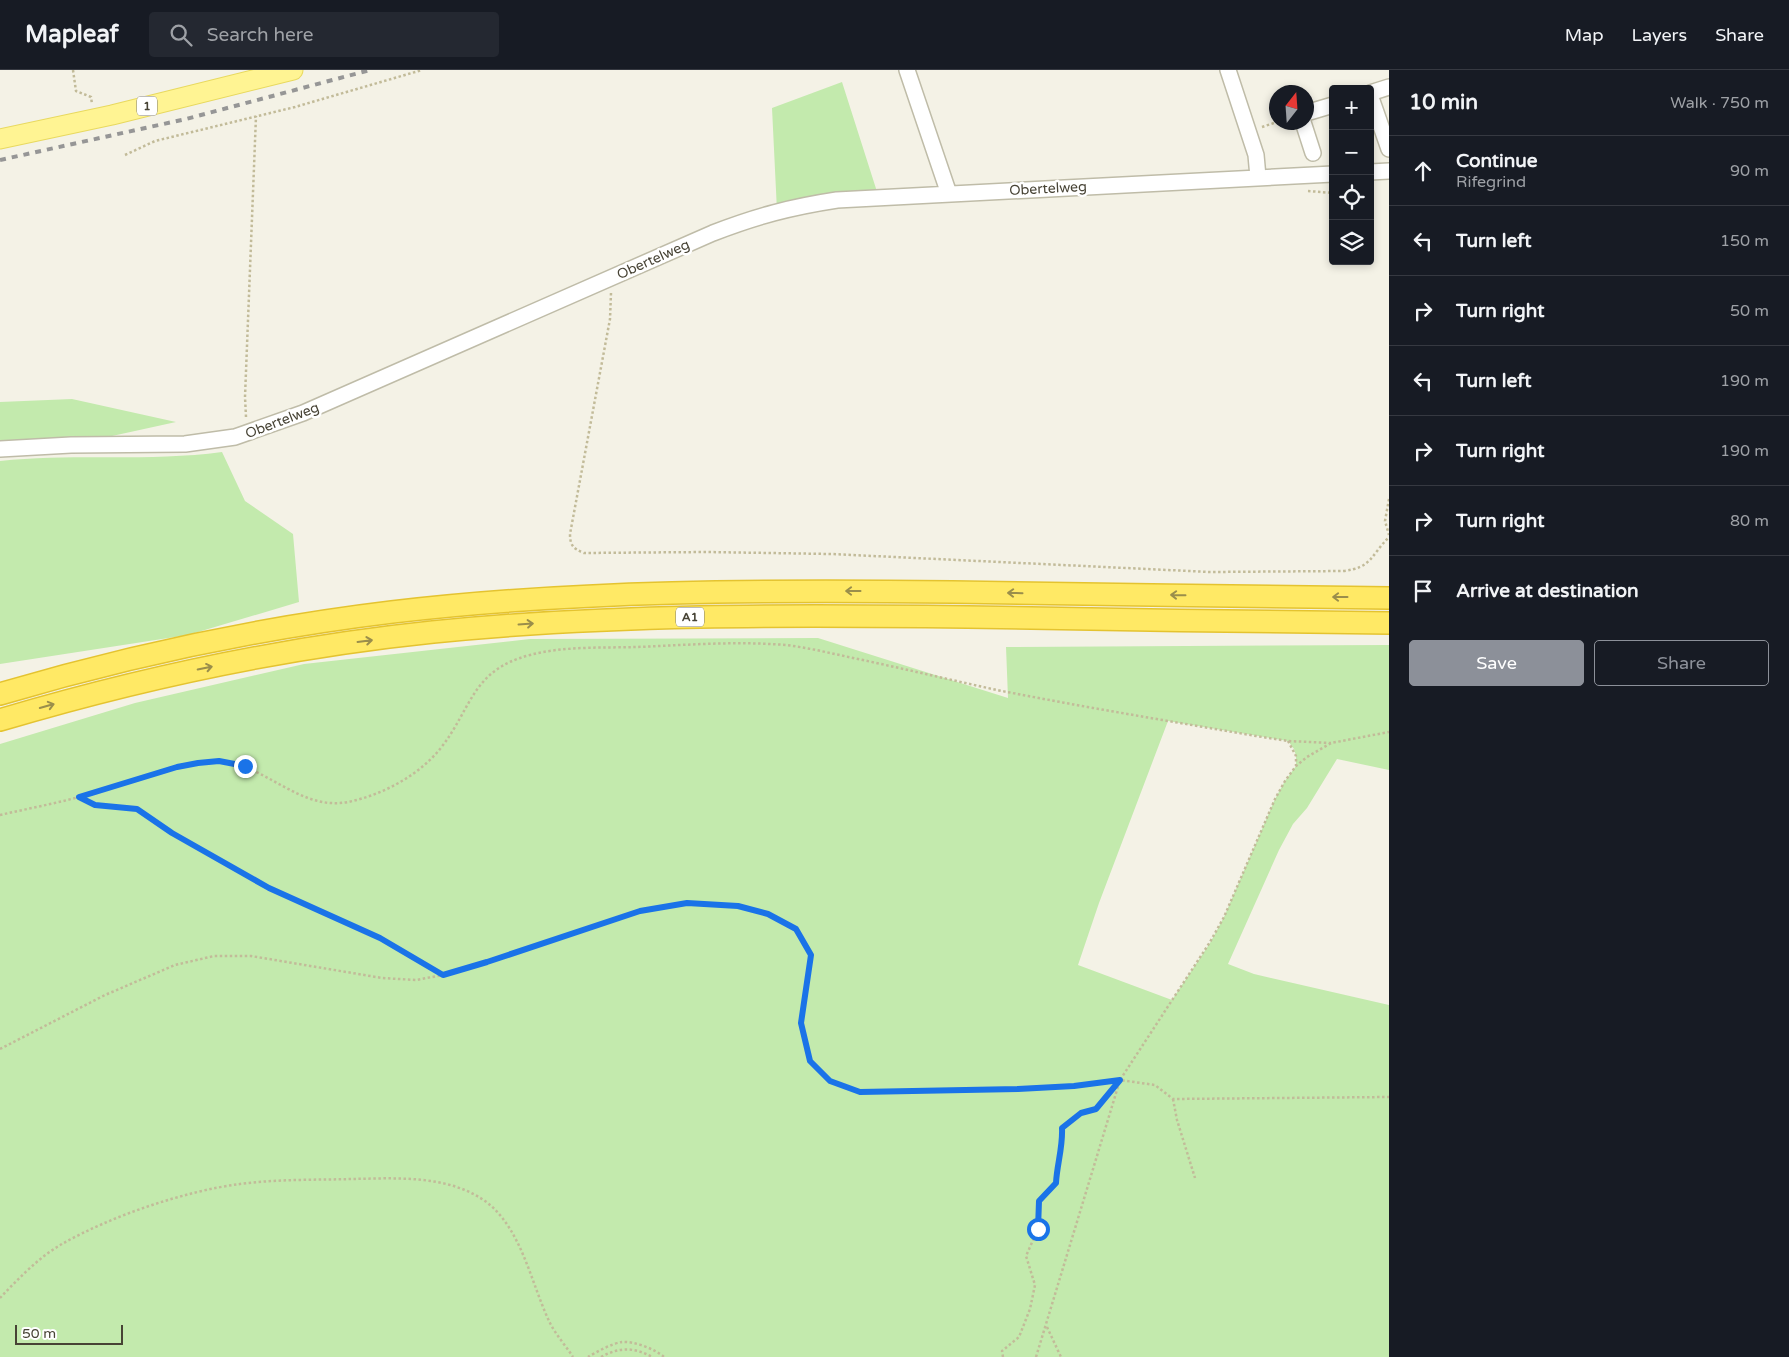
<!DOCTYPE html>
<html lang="en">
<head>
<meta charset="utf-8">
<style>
	body { margin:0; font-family:"Varela Round",sans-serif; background:#242831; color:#f1f3f6 }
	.controls { position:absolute; right:15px; top:15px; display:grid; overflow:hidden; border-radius:5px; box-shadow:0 2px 8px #0003 }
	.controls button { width:45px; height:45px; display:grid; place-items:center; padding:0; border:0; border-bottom:1px solid #363941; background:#171b24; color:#f1f3f6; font:25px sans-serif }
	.compass { position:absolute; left:1269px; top:15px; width:45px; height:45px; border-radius:50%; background:#171b24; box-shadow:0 2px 8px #0003; rotate:17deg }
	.scale { position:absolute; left:15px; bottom:12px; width:108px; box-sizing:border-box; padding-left:5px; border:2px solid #474335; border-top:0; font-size:14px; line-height:18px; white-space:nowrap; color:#474335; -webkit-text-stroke:4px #fff; paint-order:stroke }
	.stop { position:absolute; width:15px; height:15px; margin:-11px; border:4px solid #1a73e8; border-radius:50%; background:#fff }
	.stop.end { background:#1a73e8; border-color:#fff; box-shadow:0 1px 5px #0008 }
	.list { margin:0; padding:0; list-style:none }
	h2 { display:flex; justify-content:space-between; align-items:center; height:65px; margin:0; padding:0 20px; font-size:21px }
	h2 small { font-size:16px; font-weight:400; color:#9ea1a6 }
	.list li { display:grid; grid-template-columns:32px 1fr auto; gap:15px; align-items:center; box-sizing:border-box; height:70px; padding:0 20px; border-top:1px solid #363941 }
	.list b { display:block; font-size:19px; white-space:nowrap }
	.list p { margin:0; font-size:16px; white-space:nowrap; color:#9ea1a6 }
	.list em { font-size:16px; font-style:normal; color:#9ea1a6 }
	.actions { display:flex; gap:10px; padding:15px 20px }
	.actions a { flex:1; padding:11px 0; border:1px solid #8c9099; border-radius:5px; text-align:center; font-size:18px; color:#8c9099 }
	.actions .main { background:#8c9099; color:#fff }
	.icon { flex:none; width:28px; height:28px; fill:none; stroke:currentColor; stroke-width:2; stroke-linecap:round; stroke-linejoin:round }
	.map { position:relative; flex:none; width:1389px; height:1287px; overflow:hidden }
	header { display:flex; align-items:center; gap:30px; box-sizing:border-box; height:70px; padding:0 25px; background:#171b24; border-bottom:1px solid #363941 }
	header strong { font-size:24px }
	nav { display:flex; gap:28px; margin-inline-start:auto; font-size:18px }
	.search { width:350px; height:45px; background:#242831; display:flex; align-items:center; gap:12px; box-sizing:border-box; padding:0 18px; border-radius:5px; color:#9ea1a6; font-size:19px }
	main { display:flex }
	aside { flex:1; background:#171b24 }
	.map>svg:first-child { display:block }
	.green { fill:#c3eaad; fill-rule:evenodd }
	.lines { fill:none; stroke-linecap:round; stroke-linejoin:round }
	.minor-casing { stroke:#bfbca8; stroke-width:18 }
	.major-casing { stroke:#e8d95f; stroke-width:21 }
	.highway-casing { stroke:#e4c330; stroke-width:24 }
	.path { stroke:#c2bb99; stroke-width:2.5; stroke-dasharray:2.5 2.5; stroke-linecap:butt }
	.minor { stroke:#fff; stroke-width:15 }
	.major { stroke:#fff493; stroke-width:19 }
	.highway { stroke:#ffe965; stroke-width:21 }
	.rail { stroke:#969696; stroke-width:4; stroke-dasharray:6 6; stroke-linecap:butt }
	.oneway { stroke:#9a8e4b }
	.route { stroke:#1a73e8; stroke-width:6 }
	.labels { text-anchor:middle; stroke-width:5; stroke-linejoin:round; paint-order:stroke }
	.shield { fill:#fff; stroke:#7e7b72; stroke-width:1 }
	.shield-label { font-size:12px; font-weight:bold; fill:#474335 }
	.street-label { font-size:14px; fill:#474335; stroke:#fff }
</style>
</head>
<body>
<header>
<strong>Mapleaf</strong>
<div class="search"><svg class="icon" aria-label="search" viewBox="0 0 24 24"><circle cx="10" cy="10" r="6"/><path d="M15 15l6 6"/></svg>Search here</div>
<nav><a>Map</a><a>Layers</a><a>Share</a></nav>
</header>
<main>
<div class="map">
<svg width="1389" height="1287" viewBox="0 0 1389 1287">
	<rect width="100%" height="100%" fill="#f4f2e6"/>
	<path class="green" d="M842,12L879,128L777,141L772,38Z
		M72,329L176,352L71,375L0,379V332Z
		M222,382L245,431L293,464L299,532L188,565L0,594V391C74,383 149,392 222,382Z
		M818,568L1008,628L1006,577L1389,575V700L1337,689L1307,738L1293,754L1279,780L1228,894L1254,904L1389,935V1287H0V674L135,633L304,594L530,569ZM1168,651L1288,671L1294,679L1296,686V696L1285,711L1275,729L1224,847L1210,873L1172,930L1078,895L1099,833Z"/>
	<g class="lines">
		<defs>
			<path id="minor" d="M907,0L949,124
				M1228,0L1256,85L1258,107
				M1370,23L1389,17
				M1370,25L1389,79
				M1306,43L1333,35
				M1303,52L1313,83
				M1370,102L1389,101
				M0,379L71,375L185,374L235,367L303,343L713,163C757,146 791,137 837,130L1333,104"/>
			<path id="major" d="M0,69L112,45L293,0"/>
			<path id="highway" d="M0,624C128,586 259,558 392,542C578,520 766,520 953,522C1098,524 1244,527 1389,528
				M0,650C141,608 287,577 433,562C611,544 789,545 967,547C1108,549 1248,552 1389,553"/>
		</defs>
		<use href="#minor" class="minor-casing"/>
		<use href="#major" class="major-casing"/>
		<use href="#highway" class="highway-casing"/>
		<path class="path" d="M73,0L76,21L91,27L92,34
			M1262,57L1277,52
			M125,85L155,71L295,37L422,0
			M1308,121L1333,123
			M611,223L610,249L570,464C570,476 574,479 584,483L707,482L831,484L1210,502L1343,501C1372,498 1371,485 1389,467
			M246,347L245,327L256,46
			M1389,429L1385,451L1389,465
			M1288,671L1296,686V696
			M79,727L95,735L137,739L172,763L269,818L380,868L441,905
			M0,745C26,739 53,734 79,727C105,720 131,711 156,704C178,697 200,690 222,692C268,696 300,741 348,732C382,725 418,706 440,679C472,639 471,600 530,585C563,576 603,578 637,577C686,575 736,571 786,575C810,578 834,584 858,589C905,599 951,610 997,620C1083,637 1169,651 1256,666L1288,671L1331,673
			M0,979L105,925L175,895L214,886H251L382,908L416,910L443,905L487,892L640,841L687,833L738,836L767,844L796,859L811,885L801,953L810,991L830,1011L860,1022L1018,1019L1074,1016L1120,1010L1155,1015L1173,1029L1389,1027
			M1173,1029L1177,1050L1195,1108
			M0,1228C18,1209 39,1187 62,1174C111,1146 185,1121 240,1114C278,1109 316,1110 353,1109C397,1108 448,1105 485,1131C522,1158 531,1214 550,1253C556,1265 566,1276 573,1287
			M1047,1257L1061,1287
			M588,1287C596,1282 613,1273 622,1272C634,1271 655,1279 664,1287
			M601,1287C619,1277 634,1277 652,1287
			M1003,1287L1002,1281L1019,1267L1030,1239L1035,1215L1026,1186L1038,1159L1039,1131L1056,1113C1057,1094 1063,1077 1062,1058L1081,1043L1096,1039L1119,1011
			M1036,1287L1120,1010L1210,872L1224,847L1275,729L1285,711L1296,696L1307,687L1331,673L1389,662"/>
		<use href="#minor" class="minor"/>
		<use href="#major" class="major"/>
		<use href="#highway" class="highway"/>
		<path class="rail" d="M0,90L186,49L370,0"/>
	</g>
	<defs><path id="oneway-shaft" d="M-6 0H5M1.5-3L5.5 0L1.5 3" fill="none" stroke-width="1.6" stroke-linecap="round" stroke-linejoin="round" transform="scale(1.25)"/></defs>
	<g class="oneway">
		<use href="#oneway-shaft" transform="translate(853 521) rotate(-180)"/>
		<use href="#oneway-shaft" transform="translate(1015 523) rotate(-179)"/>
		<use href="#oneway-shaft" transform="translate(1178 525) rotate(-179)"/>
		<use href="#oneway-shaft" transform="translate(1340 527) rotate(-180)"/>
		<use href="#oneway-shaft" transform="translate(526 554) rotate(-4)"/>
		<use href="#oneway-shaft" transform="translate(365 571) rotate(-7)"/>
		<use href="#oneway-shaft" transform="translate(205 598) rotate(-12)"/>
		<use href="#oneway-shaft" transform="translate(47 636) rotate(-16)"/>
	</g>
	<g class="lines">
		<path class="route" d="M245,696L219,691L198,693L177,697L79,727L95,735L137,739L172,763L269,818L380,868L443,905L487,892L640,841L687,833L738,836L768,844L796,859L811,885L801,953L810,991L830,1011L860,1022L1018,1019L1074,1016L1120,1010L1096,1039L1081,1043L1062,1058C1063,1077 1057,1094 1056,1113L1039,1131L1038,1159"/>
	</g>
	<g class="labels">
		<g class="shield">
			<rect x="137" y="26.5" width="20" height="19" rx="4"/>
			<rect x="676" y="537.5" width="28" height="19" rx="4"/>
		</g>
		<g class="shield-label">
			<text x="147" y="40">1</text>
			<text x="690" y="551">A1</text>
		</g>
		<g class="street-label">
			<text transform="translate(1048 118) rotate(-3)" y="5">Obertelweg</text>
			<text transform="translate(653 189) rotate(-24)" y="5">Obertelweg</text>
			<text transform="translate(282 350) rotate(-21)" y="5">Obertelweg</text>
		</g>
	</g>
</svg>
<div class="controls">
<button>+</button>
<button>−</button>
<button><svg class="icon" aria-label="locate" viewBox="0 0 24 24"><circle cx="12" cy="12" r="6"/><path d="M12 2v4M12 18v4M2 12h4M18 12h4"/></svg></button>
<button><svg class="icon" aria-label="layers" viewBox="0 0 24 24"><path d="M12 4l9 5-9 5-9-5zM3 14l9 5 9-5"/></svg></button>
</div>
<svg class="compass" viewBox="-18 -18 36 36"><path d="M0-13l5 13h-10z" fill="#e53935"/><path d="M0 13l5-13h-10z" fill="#9ea1a6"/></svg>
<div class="scale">50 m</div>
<div class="stop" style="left:1038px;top:1159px"></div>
<div class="stop end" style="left:245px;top:696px"></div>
</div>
<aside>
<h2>10 min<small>Walk · 750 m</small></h2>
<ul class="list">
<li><svg class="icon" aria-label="ahead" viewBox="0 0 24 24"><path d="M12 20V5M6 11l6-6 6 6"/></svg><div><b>Continue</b><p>Rifegrind</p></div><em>90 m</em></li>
<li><svg class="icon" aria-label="left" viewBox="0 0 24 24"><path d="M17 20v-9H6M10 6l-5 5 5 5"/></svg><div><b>Turn left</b></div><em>150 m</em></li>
<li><svg class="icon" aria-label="right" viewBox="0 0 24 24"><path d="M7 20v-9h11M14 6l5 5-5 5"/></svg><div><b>Turn right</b></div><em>50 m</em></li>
<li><svg class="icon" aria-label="left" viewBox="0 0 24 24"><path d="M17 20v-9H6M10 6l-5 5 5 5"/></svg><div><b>Turn left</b></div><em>190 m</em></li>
<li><svg class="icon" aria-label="right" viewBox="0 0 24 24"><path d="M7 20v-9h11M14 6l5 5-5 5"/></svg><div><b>Turn right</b></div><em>190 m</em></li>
<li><svg class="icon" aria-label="right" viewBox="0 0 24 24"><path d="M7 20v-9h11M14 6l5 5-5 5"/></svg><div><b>Turn right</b></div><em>80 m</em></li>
<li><svg class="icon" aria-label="arrive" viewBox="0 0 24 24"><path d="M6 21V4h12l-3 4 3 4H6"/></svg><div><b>Arrive at destination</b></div></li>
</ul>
<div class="actions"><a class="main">Save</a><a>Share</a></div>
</aside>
</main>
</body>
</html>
